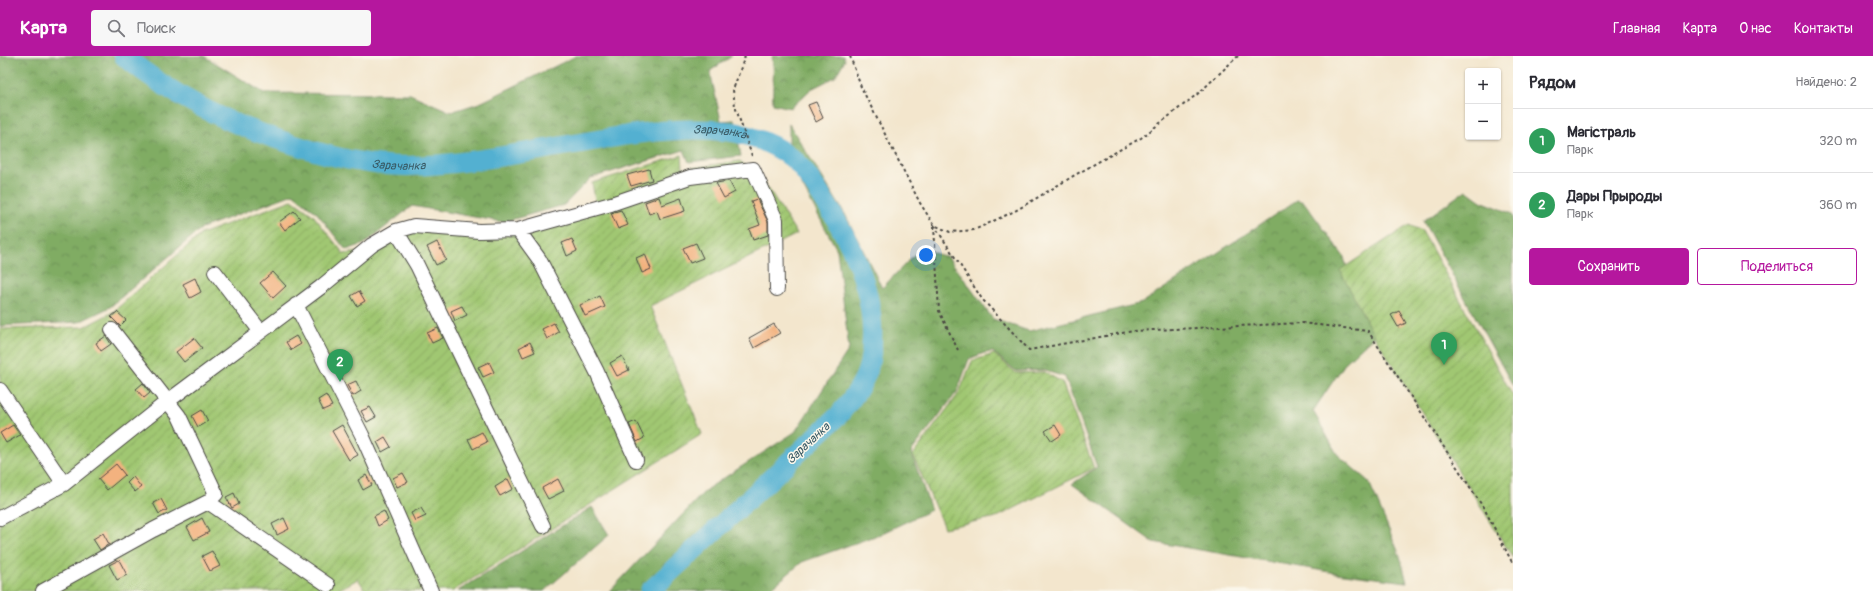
<!DOCTYPE html>
<html lang="ru">
<head>
<meta charset="utf-8">
<style>
	body { margin:0; font-family:Pangolin,sans-serif; background:#f7f7f7; color:#2b2b33 }
	.controls { position:absolute; right:12px; top:12px; display:grid; overflow:hidden; border-radius:4px; box-shadow:0 1px 3px #0004 }
	.controls button { width:36px; height:36px; display:grid; place-items:center; padding:0; border:0; border-bottom:1px solid #e1e1e2; background:#fff; color:#2b2b33; font:20px sans-serif }
	.you { position:absolute; left:926px; top:199px; width:14px; height:14px; margin:-10px; border:3px solid #fff; border-radius:50%; background:#1a73e8; box-shadow:0 0 0 6px #1a73e833 }
	.badge { display:grid; place-items:center; width:26px; height:26px; border-radius:50%; background:#b5179e; color:#fff; font-size:13px; font-weight:700 }
	.pin { position:absolute; translate:-50% -33px; filter:drop-shadow(0 1px 2px #0008) }
	.pin::after { content:''; position:absolute; top:21px; width:14px; height:12px; background:inherit; clip-path:polygon(0 0,100% 0,50% 100%) }
	.list { margin:0; padding:0; list-style:none }
	h2 { display:flex; justify-content:space-between; align-items:center; height:52px; margin:0; padding:0 16px; font-size:17px }
	h2 small { font-size:13px; font-weight:400; color:#7c7c81 }
	.list li { display:grid; grid-template-columns:26px 1fr auto; gap:12px; align-items:center; box-sizing:border-box; height:64px; padding:0 16px; border-top:1px solid #e1e1e2 }
	.list b { display:block; font-size:15px; white-space:nowrap }
	.list p { margin:0; font-size:13px; white-space:nowrap; color:#7c7c81 }
	.list em { font-size:13px; font-style:normal; color:#7c7c81 }
	.actions { display:flex; gap:8px; padding:12px 16px }
	.actions a { flex:1; padding:9px 0; border:1px solid #b5179e; border-radius:4px; text-align:center; font-size:14px; color:#b5179e }
	.actions .main { background:#b5179e; color:#fff }
	.icon { flex:none; width:22px; height:22px; fill:none; stroke:currentColor; stroke-width:2; stroke-linecap:round; stroke-linejoin:round }
	.map { position:relative; flex:none; width:1513px; height:535px; overflow:hidden }
	header { display:flex; align-items:center; gap:24px; box-sizing:border-box; height:56px; padding:0 20px; background:#b5179e; color:#fff }
	header strong { font-size:19px }
	nav { display:flex; gap:22px; margin-inline-start:auto; font-size:14px }
	.search { width:280px; height:36px; background:#f7f7f7; display:flex; align-items:center; gap:10px; box-sizing:border-box; padding:0 14px; border-radius:4px; color:#7c7c81; font-size:15px }
	main { display:flex }
	aside { flex:1; background:#fff }
	.map>svg:first-child { display:block }
	.forest { fill:url(#forest-crowns); stroke:#566c48 }
	.garden { fill:url(#garden-furrows); stroke:#66794e }
	.lines { fill:none; stroke-linecap:round; stroke-linejoin:round }
	.river { stroke:#53b0d1; stroke-width:20 }
	.building { fill:#f3b27f }
	.minor-casing { stroke:#494743; stroke-width:16 }
	.path { stroke:#494743; stroke-width:2; stroke-dasharray:3 3; stroke-linecap:butt }
	.minor { stroke:#fff; stroke-width:14 }
	.labels { text-anchor:middle; stroke-width:3; stroke-linejoin:round; paint-order:stroke }
	.water-label { font-size:12px; font-style:italic; fill:#395a65; stroke:#fbf7ec }
</style>
</head>
<body>
<header>
<strong>Карта</strong>
<div class="search"><svg class="icon" aria-label="search" viewBox="0 0 24 24"><circle cx="10" cy="10" r="6"/><path d="M15 15l6 6"/></svg>Поиск</div>
<nav><a>Главная</a><a>Карта</a><a>О нас</a><a>Контакты</a></nav>
</header>
<main>
<div class="map">
<svg width="1513" height="535" viewBox="0 0 1513 535">
	<defs>
		<pattern id="forest-crowns" width="20" height="18" patternUnits="userSpaceOnUse"><rect width="20" height="18" fill="#80ac64"/><path d="M2 6a3 3 0 1 1 6 0M12 15a3 3 0 1 1 6 0" fill="none" stroke="#698c53"/></pattern>
		<pattern id="garden-furrows" width="10" height="10" patternUnits="userSpaceOnUse"><rect width="10" height="10" fill="#a0c772"/><path d="M-1 1l2-2M0 10L10 0M9 11l2-2" fill="none" stroke="#83a25e"/></pattern>
	</defs>
	<rect width="100%" height="100%" fill="#fbf7ec"/>
	<filter id="ink" filterUnits="userSpaceOnUse"><feTurbulence type="fractalNoise" baseFrequency=".025" numOctaves="2"/><feDisplacementMap in="SourceGraphic" scale="8" xChannelSelector="R" yChannelSelector="G"/><feConvolveMatrix kernelMatrix="1 2 1 2 8 2 1 2 1" color-interpolation-filters="sRGB"/></filter>
	<filter id="wash" filterUnits="userSpaceOnUse"><feTurbulence type="fractalNoise" baseFrequency=".012" numOctaves="4" result="noise"/><feDisplacementMap in="SourceGraphic" scale="16" xChannelSelector="R" yChannelSelector="G"/><feGaussianBlur stdDeviation="0.9" result="paint"/><feColorMatrix in="noise" values="0 0 0 0 0 0 0 0 0 0 0 0 0 0 0 0 0 1.4 0 .05"/><feComposite in="paint" operator="in"/></filter>
	<g filter="url(#wash)">
		<rect width="100%" height="100%" fill="#f3e6cd"/>
		<path class="forest" d="M0,0H204L264,37L410,38L451,56L482,46L576,0H732L710,15L721,65L734,64L741,100L689,106L684,94L591,122L564,149L503,166L412,150L364,188L346,194L317,157L293,138L202,172L110,251L79,266L0,270Z
			M772,0H843L845,4L835,21L811,33L791,52L773,48C772,32 775,16 772,0Z
			M789,68L845,158L882,232L920,193L948,201L993,263L1029,275L1142,247L1297,144L1304,146L1344,201L1349,221L1377,277L1346,306L1313,355L1337,398L1369,426L1400,500L1407,526L1336,517L1153,486L1072,428L1097,411L1065,321L1043,314L1016,315L993,296L984,297L969,303L957,336L911,396L931,454L878,479L802,506L768,535H610L707,433L795,376L849,293L837,194L789,105Z
			M1466,134L1481,145L1511,157L1513,161V330L1423,165Z
			M592,451L609,479L544,535H458Z"/>
		<path class="garden" d="M682,99L683,113L740,105L763,125L797,178L650,250L702,378L453,535H366L358,523L336,535H0V273L84,271L113,256L201,178L292,144L313,159L344,198L374,194L413,174L481,178L597,155L592,127Z
			M1409,169L1422,175L1513,340V502L1373,278L1340,214Z
			M994,298L1016,317L1044,316L1062,326L1094,412L997,461L944,472L913,399L959,337L972,305Z"/>
		<g class="lines">
			<path class="river" id="s1" d="M124,0C176,43 231,69 295,89C332,101 368,110 407,110C463,109 519,97 575,88C621,80 666,71 713,74C721,75 730,75 738,77C757,82 776,89 792,102C804,112 813,128 822,141C854,189 882,250 869,309C864,329 851,344 838,360L650,535"/>
		</g>
		<g id="blocks">
			<path class="building" d="M816,46L823,62L816,66L808,49Z
				M649,113L652,124L631,130L627,119Z
				M729,125L735,136L724,142L716,127Z
				M659,141L662,149L681,142L685,155L660,163L657,155L649,158L645,146Z
				M757,143L768,166V179L753,184L749,173L760,169L751,145Z
				M621,154L628,169L618,173L611,157Z
				M294,155L300,162L285,174L279,166Z
				M572,183L577,195L567,200L562,187Z
				M437,186L446,204L436,209L427,191Z
				M696,187L703,202L690,207L683,192Z
				M645,198L651,213L642,217L636,202Z
				M273,216L286,230L273,242L260,227Z
				M195,222L201,236L190,242L183,228Z
				M359,235L365,245L357,250L351,240Z
				M600,240L605,251L585,260L580,249Z
				M462,250L467,259L455,265L451,255Z
				M1399,255L1406,267L1398,271L1391,259Z
				M117,256L126,264L120,270L111,261Z
				M554,267L559,276L547,283L542,273Z
				M774,268L780,277L754,292L749,282Z
				M438,272L443,282L432,287L427,277Z
				M106,280L111,288L101,295L96,287Z
				M296,280L301,288L291,294L286,286Z
				M194,282L202,292L184,306L176,296Z
				M530,286L535,296L523,301L519,292Z
				M622,300L629,314L617,320L610,307Z
				M489,306L494,316L483,321L478,311Z
				M356,325L361,335L353,340L347,329Z
				M143,327L150,337L144,342L136,333Z
				M326,339L332,350L323,354L318,344Z
				M370,351L376,361L367,366L361,355Z
				M202,354L208,365L198,371L192,360Z
				M636,365L644,382L637,386L629,368Z
				M13,369L20,379L6,387L0,377Z
				M342,369L358,399L349,404L332,375Z
				M1055,369L1061,379L1052,385L1045,375Z
				M482,376L487,386L473,393L468,383Z
				M385,381L391,391L382,396L377,386Z
				M116,408L125,419L107,434L98,423Z
				M403,417L408,426L397,431L393,422Z
				M366,419L372,429L363,434L358,424Z
				M133,421L141,431L135,436L127,427Z
				M508,423L513,433L500,440L495,431Z
				M558,423L564,435L548,443L542,432Z
				M234,437L239,448L232,452L226,441Z
				M161,443L167,454L159,458L153,447Z
				M421,452L426,460L415,465L411,457Z
				M384,455L388,464L378,470L374,460Z
				M202,462L209,476L194,484L187,471Z
				M284,462L289,473L277,479L272,468Z
				M103,477L109,488L100,494L93,483Z
				M212,495L220,510L210,515L202,500Z
				M119,504L127,519L117,524L109,509Z"/>
		</g>
	</g>
	<g filter="url(#ink)">
		<use href="#blocks" fill-opacity="0" stroke="#494743" stroke-width="1"/>
		<g class="lines">
			<defs>
				<path id="minor" d="M518,174L539,203L597,316L636,404
					M396,175L417,209L543,470
					M215,216L261,276
					M296,249L362,379L431,535
					M0,334L64,428
					M208,446L328,529
					M0,462L64,428L168,345L321,231L372,189L396,175L414,170L479,175L518,174L611,148L690,121L753,113L776,164L777,233
					M43,535L153,474L208,446L216,438L179,360L112,274"/>
			</defs>
			<use href="#minor" class="minor-casing"/>
			<path class="path" d="M745,0L733,34L735,50L752,100
				M850,0L861,31L920,147L934,169L950,176L974,174L1015,155L1075,119L1141,82L1200,36L1238,0
				M934,169L982,243L1029,294L1133,275L1302,267L1368,275L1485,454L1513,508
				M934,170L939,255L958,294"/>
			<use href="#minor" class="minor"/>
		</g>
	</g>
	<g class="labels">
		<g class="water-label">
			<text dy="4" stroke="none"><textPath href="#s1" startOffset="624">Зарачанка</textPath></text>
			<text dy="4" stroke="none"><textPath href="#s1" startOffset="300">Зарачанка</textPath></text>
			<text transform="translate(808 387) rotate(-43)" y="4">Зарачанка</text>
		</g>
	</g>
</svg>
<div class="controls">
<button>+</button>
<button>−</button>
</div>
<div class="you"></div>
<div class="pin badge" style="left:1444px;top:309px;background:#2e9e5b">1</div>
<div class="pin badge" style="left:340px;top:326px;background:#2e9e5b">2</div>
</div>
<aside>
<h2>Рядом<small>Найдено: 2</small></h2>
<ul class="list">
<li><span class="badge" style="background:#2e9e5b">1</span><div><b>Магістраль</b><p>Парк</p></div><em>320 m</em></li>
<li><span class="badge" style="background:#2e9e5b">2</span><div><b>Дары Прыроды</b><p>Парк</p></div><em>360 m</em></li>
</ul>
<div class="actions"><a class="main">Сохранить</a><a>Поделиться</a></div>
</aside>
</main>
</body>
</html>
